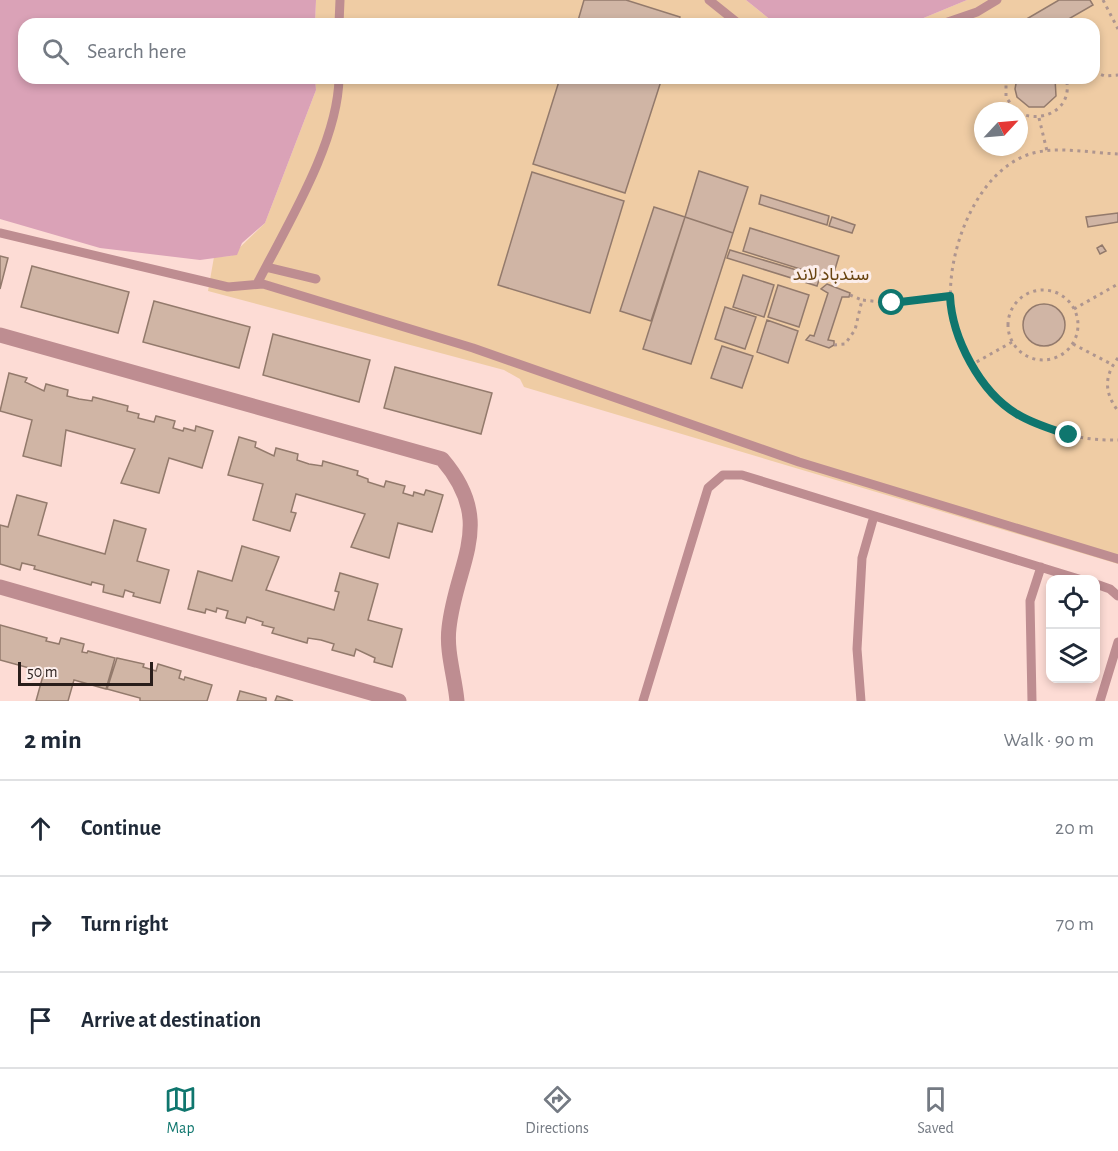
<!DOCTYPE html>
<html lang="en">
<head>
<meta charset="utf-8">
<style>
	body { margin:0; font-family:"Alegreya Sans",Vazirmatn,sans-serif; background:#f6f6f7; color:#1f2937 }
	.controls { position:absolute; right:18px; bottom:18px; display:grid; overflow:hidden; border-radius:12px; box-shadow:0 3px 9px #0003 }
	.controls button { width:54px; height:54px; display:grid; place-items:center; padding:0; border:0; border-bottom:2px solid #e0e1e3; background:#fff; color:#1f2937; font:30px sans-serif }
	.compass { position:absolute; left:974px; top:102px; width:54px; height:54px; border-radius:50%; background:#fff; box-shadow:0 3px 9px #0003; rotate:64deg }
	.scale { position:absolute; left:18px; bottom:15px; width:135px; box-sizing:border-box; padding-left:6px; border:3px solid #291e1b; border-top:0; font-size:16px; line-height:21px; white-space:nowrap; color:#291e1b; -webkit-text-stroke:4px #fceeeb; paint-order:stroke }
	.stop { position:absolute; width:18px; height:18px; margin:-14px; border:4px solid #0f766e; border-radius:50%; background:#fff }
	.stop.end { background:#0f766e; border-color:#fff; box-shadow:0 2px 6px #0008 }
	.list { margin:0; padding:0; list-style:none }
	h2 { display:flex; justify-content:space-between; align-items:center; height:78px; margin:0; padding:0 24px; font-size:26px }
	h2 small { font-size:20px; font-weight:400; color:#747a83 }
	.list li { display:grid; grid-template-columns:39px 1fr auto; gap:18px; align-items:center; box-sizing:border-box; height:96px; padding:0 24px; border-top:2px solid #e0e1e3 }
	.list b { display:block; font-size:22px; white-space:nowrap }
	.list em { font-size:20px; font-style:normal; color:#747a83 }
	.icon { flex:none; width:33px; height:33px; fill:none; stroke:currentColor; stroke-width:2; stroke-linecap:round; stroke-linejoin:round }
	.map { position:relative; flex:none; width:1118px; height:701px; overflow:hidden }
	.search { position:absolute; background:#fff; box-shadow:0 3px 9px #0003; left:18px; right:18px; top:18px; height:66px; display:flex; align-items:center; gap:15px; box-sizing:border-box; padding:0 21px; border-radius:18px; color:#747a83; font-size:22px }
	.sheet { height:366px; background:#fff }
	nav { display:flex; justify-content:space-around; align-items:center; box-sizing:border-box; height:84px; border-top:2px solid #e0e1e3; background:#fff; font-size:16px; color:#747a83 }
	nav a { display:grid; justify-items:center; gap:3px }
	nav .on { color:#0f766e }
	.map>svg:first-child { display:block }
	.green { fill:#efcca4; fill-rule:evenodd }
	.water { fill:#daa2b7 }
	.building { fill:#d0b5a5; stroke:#937a6c; stroke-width:1.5 }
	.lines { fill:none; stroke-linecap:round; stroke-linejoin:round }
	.path { stroke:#ae958f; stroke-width:3; stroke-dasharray:3 4.5; stroke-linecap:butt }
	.lane { stroke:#be8d91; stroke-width:9 }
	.street { stroke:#be8d91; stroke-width:15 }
	.route { stroke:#0f766e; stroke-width:8 }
	.labels { text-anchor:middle; stroke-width:6; stroke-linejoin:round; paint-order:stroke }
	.park-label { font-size:18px; fill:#684411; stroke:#fceeeb }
</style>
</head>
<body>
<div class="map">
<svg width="1118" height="701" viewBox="0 0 1118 701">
	<rect width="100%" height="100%" fill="#fddcd5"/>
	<path class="green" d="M316,0H746L772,21L779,24H315Z
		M967,0H1118V564L524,387L520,379L504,370L208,291L214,257L231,256L265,223L316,90L315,78H1094V24H909ZM983,111H1019V147H983Z"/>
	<path class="water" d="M0,0H316L315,24H24V78H315L316,90L265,223L242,243L237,255L200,260L100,248L0,219Z
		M746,0H967L909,24H779L772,21Z"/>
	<path class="building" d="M584,0H626L680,17L678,24H577Z
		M1059,0H1090L1093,5L1060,24H1018Z
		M560,78H662L625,193L533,164Z
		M1017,78H1055L1056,96L1044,107H1029L1017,97L1015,89Z
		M699,171L748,187L733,233L685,217Z
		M532,172L624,201L590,313L498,285Z
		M761,195L829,216L827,225L759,204Z
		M654,207L685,217L651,321L620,311Z
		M1118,213V222L1088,227L1086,217Z
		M685,217L733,233L691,364L643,349Z
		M832,217L855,225L852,233L829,226Z
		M750,228L839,256L832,279L743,251Z
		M1102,245L1106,251L1100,254L1097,248Z
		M730,250L820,277L817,286L727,258Z
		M0,256L8,258L0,289Z
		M32,266L129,292L118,333L21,307Z
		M743,275L774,285L764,317L733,307Z
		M827,284L850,293L849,297H842L828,340L834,341V345L829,348L806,340L810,335L814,336L828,293L821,289Z
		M778,285L809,295L799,327L768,317Z
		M154,301L250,327L239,368L143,342Z
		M1023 325a21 21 0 1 1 42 0a21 21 0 1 1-42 0Z
		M725,307L756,317L745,349L715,339Z
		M767,320L798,331L788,363L757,352Z
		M273,334L370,360L359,402L263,375Z
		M722,346L753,356L742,388L711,378Z
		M395,367L492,393L481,434L384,408Z
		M9,373L27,378L25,382L44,391L46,384L68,390L67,396L79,399L92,401L93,397L128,406L127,411L139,414L138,418L154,422L156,416L175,421L173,428L183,431L184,428L195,431L196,426L213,431L202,468L169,458L159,493L121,483L135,449L66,430L61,466L23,456L32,420L0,411Z
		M239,437L256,442L255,447L274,456L276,448L298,454L297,460L309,464L322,466L323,461L358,471L357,475L368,479V482L384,487L386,481L405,486L403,493L413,496L414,492L424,495L426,490L443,495L432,532L398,523L389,558L351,547L365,514L296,494L291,512L296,513L290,531L253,520L263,484L228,475Z
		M17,495L47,503L38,535L105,554L114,520L146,529L137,561L169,570L160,603L133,596L134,593L125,590L123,597L103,592L104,585L92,582L91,585L34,569L35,566L22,563L20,570L0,564V525L8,527Z
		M242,546L279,557L266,590L334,610L339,592L335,591L340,573L378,584L368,620L402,629L392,667L374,662L375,658L356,649L354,656L332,650L334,644L321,640L308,638L307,643L272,633L274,628L262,625L263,622L247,617L245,623L226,618L228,611L217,608L216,612L206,609L205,613L188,609L198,571L232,581Z
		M0,625L47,638L46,641L59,644L61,638L84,644L82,652L87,653L88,651L115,658L106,689L74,680L68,701H36L44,672L0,660Z
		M117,658L144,664L143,667L156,671L158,664L181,671L179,678L184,680L185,677L212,685L207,701H140V698L107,689Z
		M240,691L266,698V701H237Z
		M277,696L293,701H275Z"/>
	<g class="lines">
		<path class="path" d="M1103,0L1118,29
			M1094,72L1105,76L1118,75
			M1006,78V97L1016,111
			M1019,113C1044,124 1074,108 1066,78
			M1039,118L1047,151
			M1008 325a35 35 0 1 1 70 0a35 35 0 1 1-70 0Z
			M850,295L862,300
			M1074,309L1118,284
			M1012,342L973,364C981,377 990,391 1001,402C1030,430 1079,441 1118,440
			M1073,344L1113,365
			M834,345L845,344L855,330L862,300L892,303L950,296
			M1118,358C1104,376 1104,392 1118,411
			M973,364C963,345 953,327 951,305C946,254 975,174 1027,155C1054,145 1090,153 1118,154"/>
		<path class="lane" d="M709,0L739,24
			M339,24L340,0
			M942,24L977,12L997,0
			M0,233L228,287L263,284L473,348L799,462L1118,559
			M266,267L316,279
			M257,284C287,225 338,143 339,78
			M1096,584L1110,589L1118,596
			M643,701L708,488L723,475H742L1082,580
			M861,701L857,649L862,558L874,516
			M1032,701L1030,601L1041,567
			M1100,701L1118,642"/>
		<path class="street" d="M0,335L442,459C497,523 456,562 449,628C446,651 455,678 457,701
			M0,587L399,701"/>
	</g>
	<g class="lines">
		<path class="route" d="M892,303L950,296C952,338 980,392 1017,414C1033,424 1051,429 1069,435"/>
	</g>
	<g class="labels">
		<g class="park-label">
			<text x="831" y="280">سندباد لاند</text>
		</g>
	</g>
</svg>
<div class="controls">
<button><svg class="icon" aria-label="locate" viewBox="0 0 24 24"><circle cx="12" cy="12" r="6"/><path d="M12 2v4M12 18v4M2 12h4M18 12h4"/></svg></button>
<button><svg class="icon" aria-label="layers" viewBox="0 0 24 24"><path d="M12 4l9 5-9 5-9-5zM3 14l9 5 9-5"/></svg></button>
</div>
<svg class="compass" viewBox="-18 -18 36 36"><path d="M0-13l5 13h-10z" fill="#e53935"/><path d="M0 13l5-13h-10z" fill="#747a83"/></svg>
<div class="scale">50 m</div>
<div class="stop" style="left:892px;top:303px"></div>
<div class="stop end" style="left:1069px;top:435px"></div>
<div class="search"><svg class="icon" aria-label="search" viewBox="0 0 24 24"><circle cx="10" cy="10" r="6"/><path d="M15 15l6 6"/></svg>Search here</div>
</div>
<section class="sheet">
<h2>2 min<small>Walk · 90 m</small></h2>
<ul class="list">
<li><svg class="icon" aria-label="ahead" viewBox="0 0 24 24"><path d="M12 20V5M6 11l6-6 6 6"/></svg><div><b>Continue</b></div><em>20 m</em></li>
<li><svg class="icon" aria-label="right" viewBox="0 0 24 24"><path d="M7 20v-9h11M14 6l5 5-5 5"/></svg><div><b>Turn right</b></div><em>70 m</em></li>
<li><svg class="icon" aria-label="arrive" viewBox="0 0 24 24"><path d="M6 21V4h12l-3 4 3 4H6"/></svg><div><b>Arrive at destination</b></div></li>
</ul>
</section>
<nav>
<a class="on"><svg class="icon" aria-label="map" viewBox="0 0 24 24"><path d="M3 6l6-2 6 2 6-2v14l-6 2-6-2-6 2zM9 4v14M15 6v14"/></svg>Map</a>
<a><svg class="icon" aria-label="directions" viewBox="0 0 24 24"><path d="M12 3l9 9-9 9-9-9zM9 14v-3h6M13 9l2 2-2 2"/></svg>Directions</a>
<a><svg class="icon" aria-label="saved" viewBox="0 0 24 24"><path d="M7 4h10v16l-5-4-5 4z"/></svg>Saved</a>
</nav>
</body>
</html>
